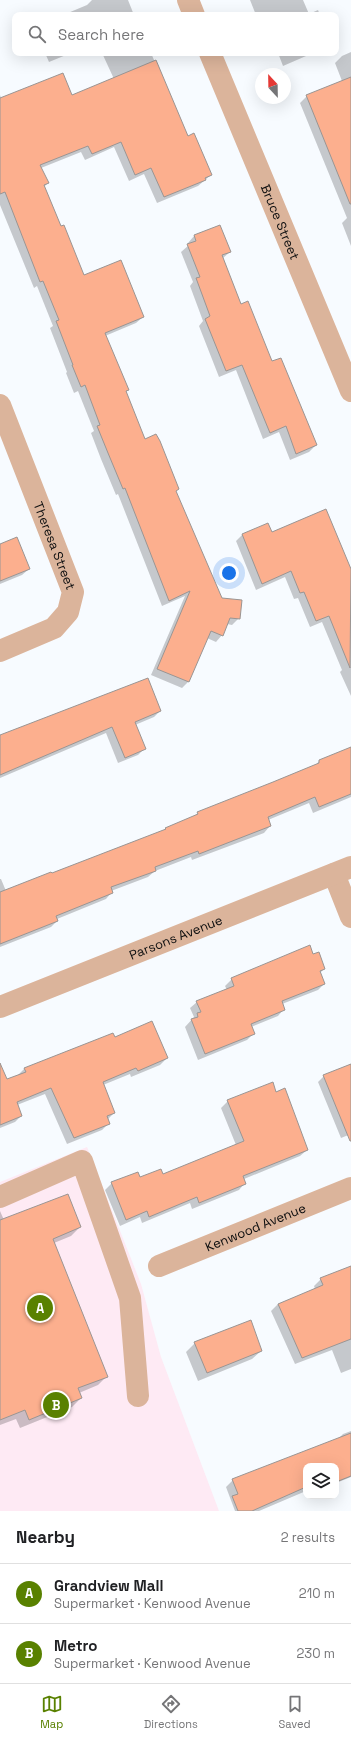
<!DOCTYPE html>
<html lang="en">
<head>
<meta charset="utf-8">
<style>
	body { margin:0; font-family:"Space Grotesk",sans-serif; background:#f2f2f2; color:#202124 }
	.controls { position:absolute; right:12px; bottom:12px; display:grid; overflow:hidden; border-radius:8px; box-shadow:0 4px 16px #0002 }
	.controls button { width:36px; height:36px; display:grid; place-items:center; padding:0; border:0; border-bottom:1px solid #e0e0e0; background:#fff; color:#202124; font:20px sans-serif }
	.compass { position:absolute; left:255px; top:68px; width:36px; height:36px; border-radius:50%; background:#fff; box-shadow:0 4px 16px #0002; rotate:338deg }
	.you { position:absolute; left:229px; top:573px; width:14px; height:14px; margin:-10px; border:3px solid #fff; border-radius:50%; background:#1a73e8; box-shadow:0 0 0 6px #1a73e833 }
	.badge { display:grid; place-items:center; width:26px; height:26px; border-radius:50%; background:#598100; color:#fff; font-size:13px; font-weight:700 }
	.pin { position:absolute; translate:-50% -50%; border:2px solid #fff; box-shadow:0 1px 4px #0006 }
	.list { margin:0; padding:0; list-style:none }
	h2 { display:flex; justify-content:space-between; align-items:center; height:52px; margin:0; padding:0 16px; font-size:17px }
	h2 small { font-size:13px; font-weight:400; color:#757577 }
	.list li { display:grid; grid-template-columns:26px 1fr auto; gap:12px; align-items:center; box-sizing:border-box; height:60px; padding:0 16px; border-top:1px solid #e0e0e0 }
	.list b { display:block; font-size:15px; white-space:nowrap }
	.list p { margin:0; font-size:13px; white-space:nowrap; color:#757577 }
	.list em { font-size:13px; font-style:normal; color:#757577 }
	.icon { flex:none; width:22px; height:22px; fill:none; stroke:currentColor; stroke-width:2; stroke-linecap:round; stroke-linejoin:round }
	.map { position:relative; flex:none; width:351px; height:1511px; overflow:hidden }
	.search { position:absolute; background:#fff; box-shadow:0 4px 16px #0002; left:12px; right:12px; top:12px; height:44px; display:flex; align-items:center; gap:10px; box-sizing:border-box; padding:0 14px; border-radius:8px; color:#757577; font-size:15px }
	.sheet { height:172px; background:#fff }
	nav { display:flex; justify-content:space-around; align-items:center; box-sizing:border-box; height:56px; border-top:1px solid #e0e0e0; background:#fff; font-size:11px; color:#757577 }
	nav a { display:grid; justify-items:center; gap:2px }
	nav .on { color:#598100 }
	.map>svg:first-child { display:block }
	.commercial { fill:#feeaf4 }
	.shadow { fill:#0003 }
	.building { fill:#fcaf8e; stroke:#9a9593 }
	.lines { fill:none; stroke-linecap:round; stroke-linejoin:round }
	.minor { stroke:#dbb49b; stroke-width:22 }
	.labels { text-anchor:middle; stroke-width:4; stroke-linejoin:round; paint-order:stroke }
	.street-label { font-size:13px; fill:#0d0e0f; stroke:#fff }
</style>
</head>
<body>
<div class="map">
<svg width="351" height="1511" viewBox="0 0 351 1511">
	<rect width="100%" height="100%" fill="#f7fbff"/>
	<path class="commercial" d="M87,1147L141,1284L161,1357L219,1511H0V1182Z"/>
	<path class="shadow" d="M92,0H128L134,15H63L87,5Z
		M250,0H303L309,14L318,10L320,15H256Z
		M351,52V246L342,223L347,218L300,103L307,96L342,81L335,63L342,56Z
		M45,53H71L49,62Z
		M102,53H151L183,127L211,175L198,186L157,203L144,174L129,181L114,147L85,160L81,152L41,168L48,183L44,187L60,227L84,276L143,317L136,323L105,336L128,390L126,392L144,440L178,489L175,492L221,599L239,618L232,625L227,624L222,635L216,642L207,638L188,682L182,688L151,675L185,596L162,606L118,494L116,495L101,459L91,433L94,431L78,391L74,393L66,373L67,372L50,328L53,326L37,286L34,288L0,205V95L1,98L72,96L114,79Z
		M278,53H313L283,66Z
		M194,236L230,252L223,258L241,305L316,445L309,452L290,460L279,432L263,439L236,370L219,377L199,326L203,321L190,286L193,282L181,252L189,245L188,243Z
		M325,510L351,573V696L340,672L342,670L322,622L310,627L298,598L294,599L285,577L256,590L236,541L242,535L268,525L271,533Z
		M0,545L29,569L22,575L0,584Z
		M160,711L154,717L135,725L145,748L138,755L118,763L106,733L0,778V736Z
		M351,748V797L313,813L309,803L268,820L270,826L264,833L192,860L191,857L155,871L148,877L111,891L112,892L106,899L57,919V921L51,927L0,947V879H1L6,891L51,875L162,832L166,828L193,817L198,813L315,766L319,761Z
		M313,956L324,969L320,973L324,984L318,990L282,1004L284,1009L278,1016L251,1027L253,1034L247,1040L198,1060L185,1027L194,1017L190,1008L197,1002L227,990L225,986L232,979Z
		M114,1038L167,1058L160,1065L131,1077L130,1074L103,1085L114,1113L107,1120L109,1123L102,1130L67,1144L45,1094L17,1105L21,1116L15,1122L0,1128V1083L18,1075L25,1068Z
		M351,1065V1134L341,1138L318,1082L324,1076Z
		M276,1093L307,1150L300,1156L244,1179L245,1183L239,1190L192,1209L190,1203L142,1223L140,1217L120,1226L105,1190L112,1183L162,1175L236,1145L221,1108L228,1101Z
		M0,1211L4,1220L80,1227L71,1236L54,1243L107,1376L98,1385L79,1393L81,1398L72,1407L20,1428L16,1419L0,1425Z
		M351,1267V1369L341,1373L332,1350L295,1364L271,1311L278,1304L315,1289L314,1286L321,1279Z
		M195,1343L261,1351L252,1359L198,1381L186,1352Z
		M351,1431V1477L336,1483V1466H306V1491L259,1511H235L226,1487L233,1480L338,1439L343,1434Z"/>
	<path class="building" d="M156,60L188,136L194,133L212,175L205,178L206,180L164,197L151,168L135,175L121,142L92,154L88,146L40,165L49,183L44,185L61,226L64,225L84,275L121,260L144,317L105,333L129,390L126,391L145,439L156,434L160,441L179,489L176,491L222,598L242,600L240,619L230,618L223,636L211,631L189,682L157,669L190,591L169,601L125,488L123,489L108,453L97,426L100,425L85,385L81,387L72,365H73L56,321L59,320L43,281L40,282L5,192L0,194V98L63,73L72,95Z
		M351,77V204H350L306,95Z
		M220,225L231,252L222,255L241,304L248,301L272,361L281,358L317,445L296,454L286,426L270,433L242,365L226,371L205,319L210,316L196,278L200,277L187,244L196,241L194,235Z
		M326,509L351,569L350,668L329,616L316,621L304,592L300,593L291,571L262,584L242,534L268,523L272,532Z
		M17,537L30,569L0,581V544Z
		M148,678L161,711L135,722L146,749L125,758L112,727L0,775V735Z
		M351,747V794L319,807L315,797L268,817L271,826L199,854L198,851L155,867L156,871L111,887L113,893L56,916L58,921L0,944V892L51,872L52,873L166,829L165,828L198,814L197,812L273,782L319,763V760Z
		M310,945L313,954L319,952L325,969L320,971L325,984L282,1001L285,1010L251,1024L255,1034L205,1054L191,1019L198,1017L197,1013L201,1012L196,1001L234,986L231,978Z
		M152,1021L168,1058L138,1071L136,1068L103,1082L115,1113L107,1116L110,1124L74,1138L51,1088L17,1102L22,1116L0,1125V1063L7,1079L26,1072L24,1068L113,1033L115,1037Z
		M351,1064V1141H350L323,1075Z
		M273,1082L276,1092L285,1088L308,1150L243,1176L246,1184L199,1203L197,1197L149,1217L147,1211L126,1220L111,1182L138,1172L140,1177L161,1169L163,1174L244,1141L227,1100Z
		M68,1194L81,1227L53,1239L108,1377L78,1388L82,1398L29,1420L25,1410L0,1420V1220Z
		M351,1266V1339L302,1358L278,1304L323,1285L320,1278Z
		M251,1320L262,1351L207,1373L194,1342Z
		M351,1433V1476L336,1482V1466H306V1487L252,1511H238L232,1496L238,1494L232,1479Z"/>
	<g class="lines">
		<g class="minor">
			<path d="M188,0L194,15"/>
			<path id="s1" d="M210,53L351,391"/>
			<path id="s2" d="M0,405L73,592L68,612L54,628L0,651"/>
			<path d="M334,874L351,917"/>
			<path id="s3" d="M0,1007L351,867"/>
			<path d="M0,1197L82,1161L130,1298L138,1396"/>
			<path id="s4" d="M159,1266L351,1188"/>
		</g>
	</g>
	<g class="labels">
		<g class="street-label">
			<text dy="5" stroke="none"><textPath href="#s1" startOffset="183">Bruce Street</textPath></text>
			<text dy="5" stroke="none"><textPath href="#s2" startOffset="151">Theresa Street</textPath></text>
			<text dy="5" stroke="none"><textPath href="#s3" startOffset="189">Parsons Avenue</textPath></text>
			<text dy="5" stroke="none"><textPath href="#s4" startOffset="104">Kenwood Avenue</textPath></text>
		</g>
	</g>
</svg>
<div class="controls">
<button><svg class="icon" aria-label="layers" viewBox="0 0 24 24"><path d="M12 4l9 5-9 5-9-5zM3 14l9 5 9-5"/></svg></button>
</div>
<svg class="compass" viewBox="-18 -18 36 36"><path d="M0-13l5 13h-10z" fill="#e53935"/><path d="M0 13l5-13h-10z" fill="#757577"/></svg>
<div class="you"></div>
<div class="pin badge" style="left:40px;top:1308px">A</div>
<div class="pin badge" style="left:56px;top:1405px">B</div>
<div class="search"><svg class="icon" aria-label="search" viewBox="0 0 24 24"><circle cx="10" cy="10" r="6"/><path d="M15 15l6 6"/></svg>Search here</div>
</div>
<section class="sheet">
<h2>Nearby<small>2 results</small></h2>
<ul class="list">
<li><span class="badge">A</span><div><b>Grandview Mall</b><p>Supermarket · Kenwood Avenue</p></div><em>210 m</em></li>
<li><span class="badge">B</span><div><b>Metro</b><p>Supermarket · Kenwood Avenue</p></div><em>230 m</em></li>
</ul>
</section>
<nav>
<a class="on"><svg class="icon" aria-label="map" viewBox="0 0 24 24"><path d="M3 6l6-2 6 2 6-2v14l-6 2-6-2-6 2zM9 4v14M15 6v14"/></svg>Map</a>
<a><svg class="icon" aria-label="directions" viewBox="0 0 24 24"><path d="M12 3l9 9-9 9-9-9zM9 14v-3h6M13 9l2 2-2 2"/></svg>Directions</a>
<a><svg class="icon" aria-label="saved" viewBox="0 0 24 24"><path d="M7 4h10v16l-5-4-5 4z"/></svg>Saved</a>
</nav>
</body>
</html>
